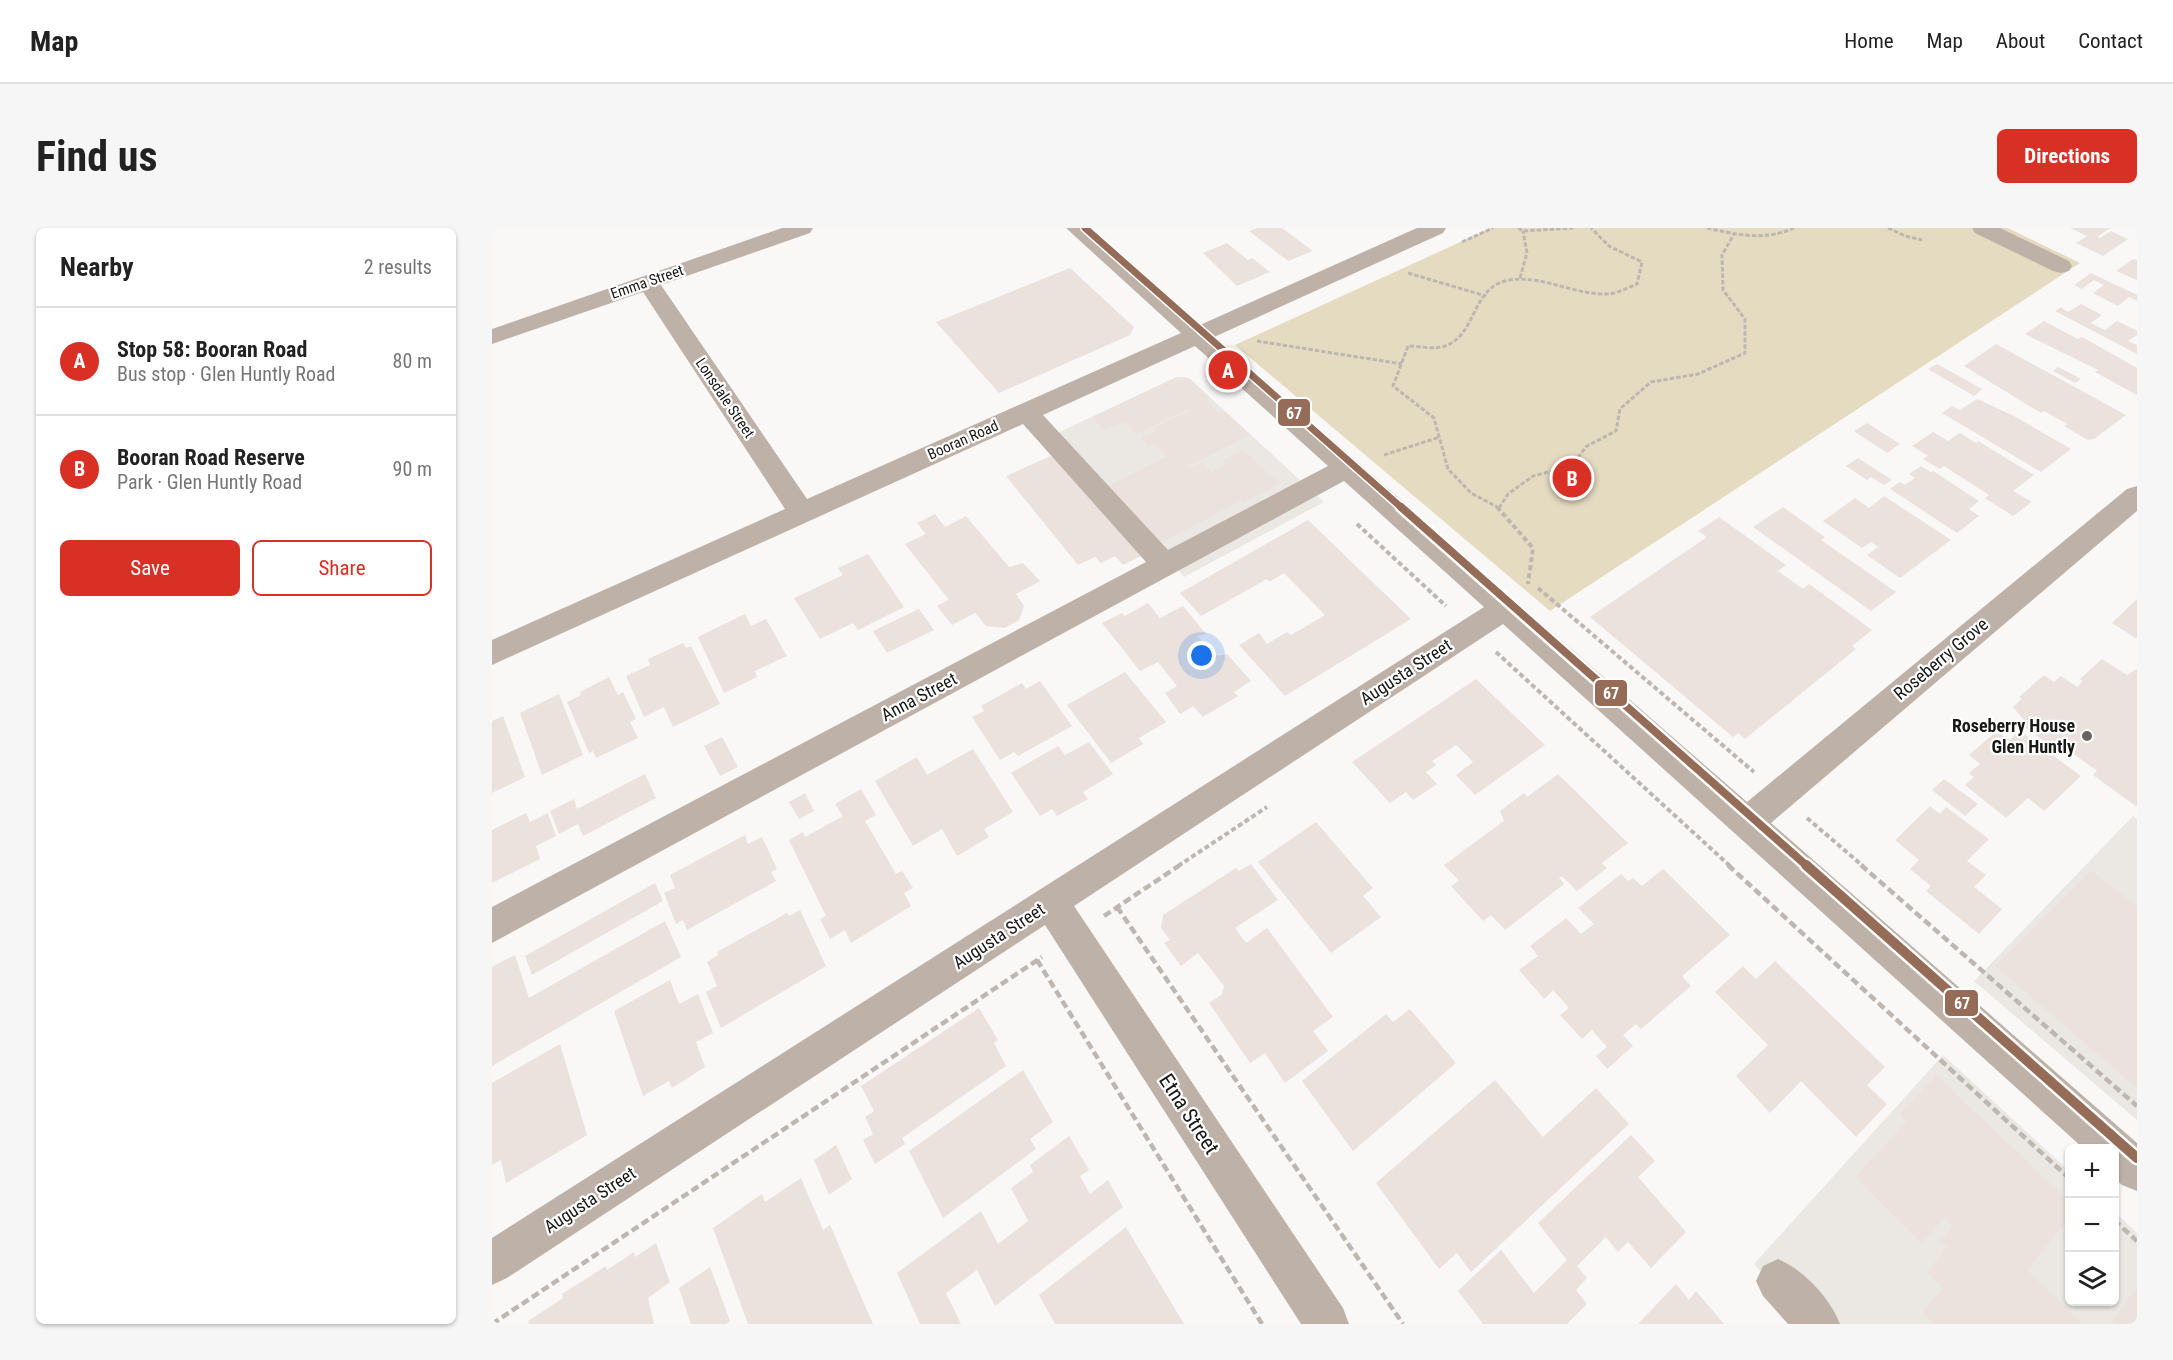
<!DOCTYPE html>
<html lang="en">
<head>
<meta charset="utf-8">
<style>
	body { margin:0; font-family:"Roboto Condensed",sans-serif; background:#f6f6f6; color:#222 }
	.controls { position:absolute; right:18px; bottom:18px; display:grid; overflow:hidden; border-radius:9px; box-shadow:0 2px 4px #0004 }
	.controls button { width:54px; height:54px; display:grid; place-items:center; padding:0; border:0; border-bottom:2px solid #e0e0e0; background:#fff; color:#222; font:30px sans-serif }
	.you { position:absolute; left:710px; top:428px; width:21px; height:21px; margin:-15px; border:4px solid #fff; border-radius:50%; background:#1a73e8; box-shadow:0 0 0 9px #1a73e833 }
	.badge { display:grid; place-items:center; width:39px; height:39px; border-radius:50%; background:#d93025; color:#fff; font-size:20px; font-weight:700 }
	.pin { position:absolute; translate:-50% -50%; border:3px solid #fff; box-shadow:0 2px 6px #0006 }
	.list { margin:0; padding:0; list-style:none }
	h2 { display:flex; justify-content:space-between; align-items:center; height:78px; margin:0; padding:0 24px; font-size:26px }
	h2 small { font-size:20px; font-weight:400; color:#767676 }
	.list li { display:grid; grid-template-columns:39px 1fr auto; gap:18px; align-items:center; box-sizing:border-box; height:108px; padding:0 24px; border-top:2px solid #e0e0e0 }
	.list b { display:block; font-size:22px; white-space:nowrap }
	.list p { margin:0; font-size:20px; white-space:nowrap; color:#767676 }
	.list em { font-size:20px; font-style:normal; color:#767676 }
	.actions { display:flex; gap:12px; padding:18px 24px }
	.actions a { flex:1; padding:14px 0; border:2px solid #d93025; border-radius:9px; text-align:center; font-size:21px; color:#d93025 }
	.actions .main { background:#d93025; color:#fff }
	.icon { flex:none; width:33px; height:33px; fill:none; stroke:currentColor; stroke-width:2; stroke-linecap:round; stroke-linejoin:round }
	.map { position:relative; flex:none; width:1645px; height:1096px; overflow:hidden; border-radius:9px }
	header { display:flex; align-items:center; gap:36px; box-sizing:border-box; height:84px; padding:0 30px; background:#fff; border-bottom:2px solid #e0e0e0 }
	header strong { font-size:28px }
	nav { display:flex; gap:33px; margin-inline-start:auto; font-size:21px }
	.intro { display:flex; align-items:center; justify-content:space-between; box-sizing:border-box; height:144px; padding:0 36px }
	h1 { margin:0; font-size:42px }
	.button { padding:15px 27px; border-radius:9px; background:#d93025; color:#fff; font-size:21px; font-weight:700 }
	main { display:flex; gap:36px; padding:0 36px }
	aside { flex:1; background:#fff; border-radius:9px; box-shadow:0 2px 4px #0004 }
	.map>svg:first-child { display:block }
	.built { fill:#ebe8e3 }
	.green { fill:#e5dbc1 }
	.building { fill:#ebe1dd }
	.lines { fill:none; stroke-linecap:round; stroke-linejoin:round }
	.path-far2 { stroke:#beb7b1; stroke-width:3; stroke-dasharray:4.5 2; stroke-linecap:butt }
	.path-far1 { stroke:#beb7b1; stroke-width:4; stroke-dasharray:5 3; stroke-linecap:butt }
	.path { stroke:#beb7b1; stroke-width:4.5; stroke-dasharray:8 4; stroke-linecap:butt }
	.minor { fill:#beb2a8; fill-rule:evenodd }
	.tram-1-far2-casing { stroke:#fff; stroke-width:10 }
	.tram-1-far1-casing { stroke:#fff; stroke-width:13 }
	.tram-1-casing { stroke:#fff; stroke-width:15 }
	.tram-1-far2 { stroke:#956c58; stroke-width:7 }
	.tram-1-far1 { stroke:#956c58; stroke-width:8 }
	.tram-1 { stroke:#956c58; stroke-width:10 }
	.poi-dot { fill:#676665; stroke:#fff; stroke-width:2 }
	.labels { text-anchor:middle; stroke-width:4.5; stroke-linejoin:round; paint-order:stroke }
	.far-street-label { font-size:15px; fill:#181817; stroke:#fff }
	.street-label { font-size:18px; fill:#181817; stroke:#fff }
	.poi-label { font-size:18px; font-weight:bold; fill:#181817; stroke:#fff; text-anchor:end }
	.near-street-label { font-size:21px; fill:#181817; stroke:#fff }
	.line-badge { stroke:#fff; stroke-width:2 }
	.badge-label { font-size:16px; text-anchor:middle; font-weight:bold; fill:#fff }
</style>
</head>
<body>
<header>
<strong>Map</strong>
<nav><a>Home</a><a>Map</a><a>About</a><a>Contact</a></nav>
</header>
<div class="intro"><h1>Find us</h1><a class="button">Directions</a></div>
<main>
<aside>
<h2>Nearby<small>2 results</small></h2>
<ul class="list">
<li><span class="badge">A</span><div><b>Stop 58: Booran Road</b><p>Bus stop · Glen Huntly Road</p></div><em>80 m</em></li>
<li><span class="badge">B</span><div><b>Booran Road Reserve</b><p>Park · Glen Huntly Road</p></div><em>90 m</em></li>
</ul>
<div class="actions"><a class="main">Save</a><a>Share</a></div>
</aside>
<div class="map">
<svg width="1645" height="1096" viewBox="0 0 1645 1096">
	<rect width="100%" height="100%" fill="#f9f8f7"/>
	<path class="built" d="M685,149L697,150L832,274L692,349L563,206Z
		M1641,588L1645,591V892L1482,753Z
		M1451,827L1577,943L1578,1074H1622L1623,984L1645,1005V1096H1318L1262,1036Z"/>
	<path class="green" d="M999,0H1516L1588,35L1058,383L743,117Z"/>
	<path class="building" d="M765,0H790L821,23L796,33L757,3Z
		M1578,0H1618L1605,9L1608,10L1619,3L1636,11L1611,28L1584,15L1595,8Z
		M735,15L756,32L760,30L778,44L745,58L711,25Z
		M1641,31L1645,32V52L1624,43Z
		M578,40L642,99L638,107L507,165L444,94Z
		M1599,45L1645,67V73L1637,69L1626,78L1601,65L1612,57L1602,52L1590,61L1582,57Z
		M1589,76L1610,87L1599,95L1613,102L1625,93L1645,103V107L1636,113L1645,117V126L1563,83L1569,79L1576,84Z
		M1552,93L1586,111L1590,109L1645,140V167L1603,144L1606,142L1533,106Z
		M1504,116L1634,187L1602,211L1596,212L1572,198L1575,196L1552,183L1549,185L1472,138Z
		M1445,136L1490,161L1482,168L1436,141Z
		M1566,139L1589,151L1583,155L1561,143Z
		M685,149L697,150L718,170L714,173L727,185L732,183L758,207L696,238L698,240L710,234L719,244L734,236L730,232L751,222L788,256L751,275L749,273L666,316L613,260L675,229L662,216L656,218L648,210L664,203L661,200L698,183L696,181L644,206L632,194L612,202L600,189Z
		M1485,171L1522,188L1579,221L1549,244L1450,185L1460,178L1468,182Z
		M1375,195L1408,216L1395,225L1362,203Z
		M1441,204L1456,213L1468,205L1484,215L1486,213L1542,247L1521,263L1540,274L1521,288L1493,270L1497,267L1452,238L1448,241L1431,231L1436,228L1420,218Z
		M561,227L649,328L631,337L623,328L609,335L603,329L586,337L514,248Z
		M1366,230L1400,252L1392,257L1379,249L1375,252L1354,238Z
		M1429,238L1439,244L1441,243L1487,273L1477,281L1487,288L1465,305L1398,261L1408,254L1413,257L1423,250L1417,246Z
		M1392,268L1459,312L1408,350L1375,327L1386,319L1379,314L1370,320L1331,293L1363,270L1377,280Z
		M1291,279L1333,309L1329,312L1404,364L1379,383L1261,299Z
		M443,286L453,299L474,288L517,339L531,335L548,353L524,366L532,378L527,392L513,400L494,398L483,385L460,397L445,378L457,372L413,316L434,306L425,295Z
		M1227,289L1294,337L1286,343L1311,361L1317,356L1380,402L1360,418L1364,421L1253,511L1246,505L1241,509L1098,389L1215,309L1206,303Z
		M816,292L919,391L793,468L747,417L767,405L775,416L795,404L799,407L833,387L792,345L777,354L775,351L709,388L688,365Z
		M376,326L412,379L366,402L361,395L328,411L302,370L351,347L346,340Z
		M1645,371V411L1620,395Z
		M656,375L668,390L691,378L714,406L705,408L726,428L735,426L759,453L742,464L746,468L711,489L701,478L688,486L673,465L685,458L666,434L648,443L610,395L630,385L633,388Z
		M427,381L442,402L395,425L381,403Z
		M253,386L259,398L274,391L295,428L263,443L265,449L232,465L206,409Z
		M191,415L194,420L199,418L228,476L181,499L172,479L152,489L134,448L158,437L156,431Z
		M1610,431L1635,447L1645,441V579L1601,547L1605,543L1572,519L1567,524L1530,497L1531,491L1521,479L1530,471L1527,469L1552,447L1562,454L1569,448L1585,459L1591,453L1588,451Z
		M633,444L674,494L647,510L651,516L619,535L575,477Z
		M117,449L126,467L131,464L144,491L138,494L146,510L104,530L101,523L97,525L75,474L89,467L88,464Z
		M984,451L1053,517L983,567L964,547L981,534L964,517L940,533L944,537L934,544L945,556L921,572L914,564L898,575L860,534Z
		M548,453L580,498L526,528L522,524L508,532L480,489L492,483L489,478L530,455L534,461Z
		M67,466L91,527L50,547L28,485Z
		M11,488L33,549L0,565V493Z
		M1505,503L1517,512L1528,503L1589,548L1552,583L1536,570L1514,590L1473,557L1482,549L1477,545L1488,536L1477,527Z
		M230,509L246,539L228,548L212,518Z
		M597,514L621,546L591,564L596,571L565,588L560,581L548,588L519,545L566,518L573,527Z
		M481,521L521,584L492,601L497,609L465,628L450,601L421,618L383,553L425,529L435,547Z
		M153,546L164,570L91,608L86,596L67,606L58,583L82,571L85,581Z
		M1066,546L1136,615L1110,635L1115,640L1085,663L1070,648L1067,650L1072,656L1013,702L999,687L991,693L959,658L967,653L952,637L1012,593L1008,583L1032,565L1035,569Z
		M1452,551L1486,576L1473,588L1440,562Z
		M369,561L384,587L373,593L404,646L410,643L421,660L412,665L419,678L359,715L353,702L338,711L328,691L334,688L297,612L311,604L313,609L351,588L343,576Z
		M313,565L322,583L307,591L297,574Z
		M1438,578L1448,586L1454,579L1497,611L1475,633L1494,647L1482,659L1510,681L1487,706L1434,663L1439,658L1418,641L1427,632L1403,612Z
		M34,585L38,594L56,585L64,608L44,618L48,631L0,655V602Z
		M824,594L881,660L871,668L889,689L839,725L766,634Z
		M253,607L256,616L270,609L285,641L279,644L284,653L195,702L191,692L184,696L172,665L183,660L178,647Z
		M759,636L786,672L743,700L754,715L775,700L841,789L821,803L836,823L793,855L773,825L758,835L717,775L730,766L732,758L706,725L689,738L672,715L678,712L669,700L671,687L744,640L747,643Z
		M1171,641L1238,707L1190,748L1199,758L1149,801L1144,796L1131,807L1141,818L1115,841L1104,828L1115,819L1100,802L1090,811L1068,787L1077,780L1061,762L1052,771L1027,742L1046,728L1038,718L1074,690L1089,706L1102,696L1086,680L1129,646L1136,653L1141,650L1150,658Z
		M1599,642L1645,678V860L1503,738Z
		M163,655L171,673L40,747L33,728Z
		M308,682L334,738L229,800L214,764L225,758L215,734L226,727L225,724L295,685L297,688Z
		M173,693L189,729L0,838V739L23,727L37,770Z
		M1283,733L1393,839L1375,857L1395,876L1364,909L1309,853L1278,885L1244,848L1276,817L1223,764L1251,738L1264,751Z
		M178,752L187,776L206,766L221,805L204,814L213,839L180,860L177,853L151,868L122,783Z
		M487,780L506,812L502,815L514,838L410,910L413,916L383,936L371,912L381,906L373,889L382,883L369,858Z
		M918,781L964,835L861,923L810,853L894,786L901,794Z
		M68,816L95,907L14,955L9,932L0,937V855Z
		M531,842L561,894L538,911L544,921L451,990L417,923Z
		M1444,847L1578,974V989L1535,1042L1590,1096H1441L1430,1084L1451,1060L1435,1044L1455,1019L1448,1013L1461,998L1452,990L1430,1015L1363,949L1415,893L1408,886Z
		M1003,852L1051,909L1104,860L1137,896L979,1044L965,1025L947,1041L884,955Z
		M1139,907L1163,933L1146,949L1194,1004L1159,1040L1136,1014L1126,1024L1114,1009L1085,1038L1095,1050L1084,1062L1095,1076L1075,1096H991L966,1063L1009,1022L1042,1065L1075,1032L1046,995Z
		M577,908L597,942L588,948L598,966L616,952L631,979L503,1078L485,1042L454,1065L469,1096H428L405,1045L489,983L506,1016L536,993L519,960L541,944L538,937Z
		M344,917L360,951L337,967L322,932Z
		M309,950L331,1002L338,997L381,1096H256L221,1000L270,966L273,974Z
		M634,999L692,1096H563L547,1067Z
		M164,1015L178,1054L156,1070L162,1096H37L36,1093L71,1070L70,1066L114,1038L115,1042L142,1024L143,1029Z
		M218,1039L238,1093L234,1096H199L187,1060Z
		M1184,1056L1197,1072L1204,1063L1232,1096H1146Z
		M1645,1059V1096H1623L1620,1093Z"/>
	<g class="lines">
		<path class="path-far2" d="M1026,0L1031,3L1082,0
			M1215,0C1245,7 1273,13 1302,0
			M1396,0L1413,8L1430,12
			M970,14L1001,0
			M916,45L994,68
			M1028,50L1035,25L1031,3
			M765,113L910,136
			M892,227L948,209
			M1007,280L1016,266L1041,248L1079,238L1095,218L1124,203L1128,181L1159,154L1206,146L1253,125V91L1231,62L1230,27L1242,6
			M1007,280L979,265L956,241L942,190L901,158L916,118C928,118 942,122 953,118C983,108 980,64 1010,54C1043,43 1080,67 1114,66C1125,66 1135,60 1145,56L1150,34L1117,18L1099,0"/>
		<path class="path-far1" d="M1005,279L1041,320L1036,356
			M865,296L954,378
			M1046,360L1262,544
			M1004,424L1238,638
			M1315,590L1371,638
			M686,638L775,579"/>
		<path class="path" d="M1236,637L1578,951
			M1369,637L1645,878
			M625,679L911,1096
			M612,688L688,637
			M545,732L770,1096
			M1622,992L1645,1013
			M0,1096L550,729"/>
		<path class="minor" d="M290,0H321L318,5L169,57L315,271L689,105L574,0H598L708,97L925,0H954L951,5L722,109L1255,574L1635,261L1645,258V283L1279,595L1645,915V963L1630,957L1622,950V920H1591L1011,396L582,678L851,1080L857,1096H809L553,697L15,1050L0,1057V1010L992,379L852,253L0,715V679L654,334L531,196L0,437V412L293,281L151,64L0,116V101ZM703,118L836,238L676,322L551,187Z
			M1480,0H1508L1577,33L1580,38L1577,43L1569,45L1561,43L1483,5Z
			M1286,1031C1312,1042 1338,1070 1348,1096H1296L1271,1068L1264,1053L1271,1038Z"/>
		<defs>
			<path id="tram-1-far2" d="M593,0L910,280"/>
			<path id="tram-1-far1" d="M909,279L1315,638"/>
			<path id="tram-1" d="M1314,637L1645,930"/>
		</defs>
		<use href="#tram-1-far2" class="tram-1-far2-casing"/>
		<use href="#tram-1-far1" class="tram-1-far1-casing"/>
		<use href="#tram-1" class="tram-1-casing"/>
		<use href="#tram-1-far2" class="tram-1-far2"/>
		<use href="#tram-1-far1" class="tram-1-far1"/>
		<use href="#tram-1" class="tram-1"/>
	</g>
	<circle class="poi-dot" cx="1595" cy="508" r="6"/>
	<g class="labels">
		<g class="far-street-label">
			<text transform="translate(155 54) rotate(-19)" y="5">Emma Street</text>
			<text transform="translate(233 170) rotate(56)" y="5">Lonsdale Street</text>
			<text transform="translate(471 212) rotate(-24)" y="5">Booran Road</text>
		</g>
		<g class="street-label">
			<text transform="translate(1449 431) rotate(-40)" y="6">Roseberry Grove</text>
			<text transform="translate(914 444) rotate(-33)" y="6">Augusta Street</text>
			<text transform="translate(427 469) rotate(-28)" y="6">Anna Street</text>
			<text transform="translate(507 708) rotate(-33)" y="6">Augusta Street</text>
			<text transform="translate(98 972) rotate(-33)" y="6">Augusta Street</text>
		</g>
		<g class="poi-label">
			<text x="1583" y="504">Roseberry House<tspan x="1583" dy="21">Glen Huntly</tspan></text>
		</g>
		<g class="near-street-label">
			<text transform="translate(697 886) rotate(57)" y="7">Etna Street</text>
		</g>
	</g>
	<g class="line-badge">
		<rect x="785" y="170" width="34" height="29" rx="6" fill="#956c58"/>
		<rect x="1102" y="451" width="34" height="28" rx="6" fill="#956c58"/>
		<rect x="1452" y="761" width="35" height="28" rx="6" fill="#956c58"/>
	</g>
	<g class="badge-label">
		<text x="802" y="191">67</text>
		<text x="1119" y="471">67</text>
		<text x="1470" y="781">67</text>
	</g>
</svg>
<div class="controls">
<button>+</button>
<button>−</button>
<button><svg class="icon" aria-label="layers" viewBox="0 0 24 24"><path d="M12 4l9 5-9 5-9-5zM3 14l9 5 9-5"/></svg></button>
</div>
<div class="you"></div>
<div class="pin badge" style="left:736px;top:142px">A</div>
<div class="pin badge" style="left:1080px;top:250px">B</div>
</div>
</main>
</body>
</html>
